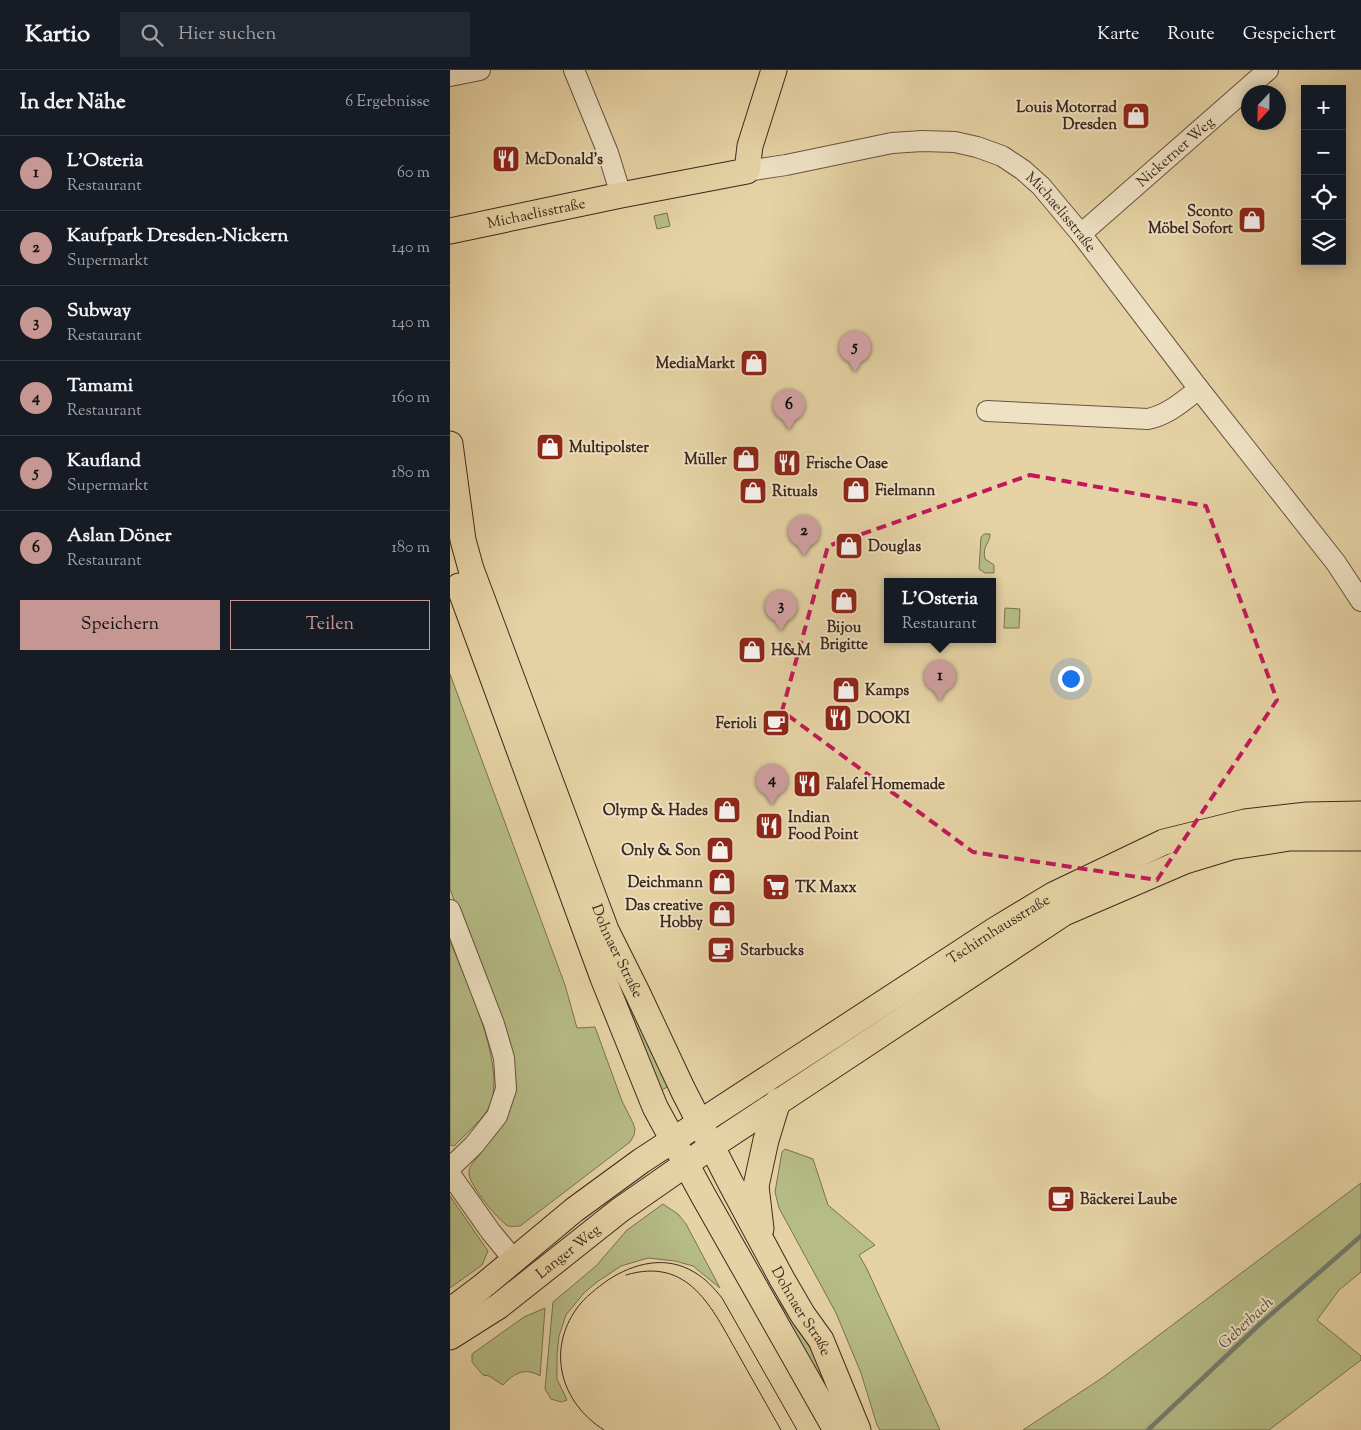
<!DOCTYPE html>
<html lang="de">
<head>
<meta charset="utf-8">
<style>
	body { margin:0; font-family:"Sorts Mill Goudy",serif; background:#242831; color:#f1f3f6 }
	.controls { position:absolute; right:15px; top:15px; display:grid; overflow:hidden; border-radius:0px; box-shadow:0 2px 12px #0003 }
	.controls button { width:45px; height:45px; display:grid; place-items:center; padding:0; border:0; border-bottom:1px solid #363941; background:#171b24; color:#f1f3f6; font:25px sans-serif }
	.compass { position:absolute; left:791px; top:15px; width:45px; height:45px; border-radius:50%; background:#171b24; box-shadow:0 2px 12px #0003; rotate:202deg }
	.you { position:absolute; left:620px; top:608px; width:18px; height:18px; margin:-12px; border:4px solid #fff; border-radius:50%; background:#1a73e8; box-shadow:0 0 0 8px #1a73e833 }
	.badge { display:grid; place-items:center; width:32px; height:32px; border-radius:50%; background:#c59692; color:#111; font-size:16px; font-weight:700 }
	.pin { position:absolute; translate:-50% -41px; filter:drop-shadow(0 1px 2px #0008) }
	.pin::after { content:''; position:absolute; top:26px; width:18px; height:15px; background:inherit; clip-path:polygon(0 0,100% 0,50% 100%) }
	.popup { position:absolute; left:434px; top:508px; width:112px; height:65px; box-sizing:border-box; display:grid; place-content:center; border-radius:0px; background:#171b24; filter:drop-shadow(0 1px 4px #0005); font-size:16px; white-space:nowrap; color:#9ea1a6 }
	.popup b { font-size:19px; color:#f1f3f6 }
	.popup::after { content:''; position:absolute; left:50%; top:100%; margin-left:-10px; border:10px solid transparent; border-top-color:#171b24 }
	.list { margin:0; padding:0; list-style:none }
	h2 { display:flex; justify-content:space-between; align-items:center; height:65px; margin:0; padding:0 20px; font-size:21px }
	h2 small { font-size:16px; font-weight:400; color:#9ea1a6 }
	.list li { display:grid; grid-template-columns:32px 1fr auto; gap:15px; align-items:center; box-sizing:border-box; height:75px; padding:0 20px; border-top:1px solid #363941 }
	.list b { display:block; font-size:19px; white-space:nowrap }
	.list p { margin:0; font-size:16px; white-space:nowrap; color:#9ea1a6 }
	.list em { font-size:16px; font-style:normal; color:#9ea1a6 }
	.actions { display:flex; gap:10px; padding:15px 20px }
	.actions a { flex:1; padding:11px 0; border:1px solid #c59692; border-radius:0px; text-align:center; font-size:18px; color:#c59692 }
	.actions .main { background:#c59692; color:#111 }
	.icon { flex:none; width:28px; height:28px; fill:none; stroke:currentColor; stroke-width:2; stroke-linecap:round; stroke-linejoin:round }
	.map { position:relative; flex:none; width:911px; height:1360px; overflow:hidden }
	header { display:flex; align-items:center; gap:30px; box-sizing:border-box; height:70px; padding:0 25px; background:#171b24; border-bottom:1px solid #363941 }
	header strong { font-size:24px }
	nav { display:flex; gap:28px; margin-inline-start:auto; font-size:18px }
	.search { width:350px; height:45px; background:#242831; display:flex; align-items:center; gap:12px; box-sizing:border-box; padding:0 18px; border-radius:0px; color:#9ea1a6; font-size:19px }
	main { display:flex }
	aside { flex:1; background:#171b24 }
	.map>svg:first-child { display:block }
	.green { fill:#b6bc86; stroke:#7a7252 }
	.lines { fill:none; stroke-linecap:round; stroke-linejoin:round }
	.stream { stroke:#727e72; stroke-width:4.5 }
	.minor-casing { stroke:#675340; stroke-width:22 }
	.major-casing { stroke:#3d281f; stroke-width:27 }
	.minor { stroke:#efe2c4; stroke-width:20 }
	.major { stroke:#e6d3a5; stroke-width:25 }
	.tram { stroke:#3d281f; stroke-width:1 }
	.marked { fill:none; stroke:#c2185b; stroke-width:4; stroke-dasharray:10 6; stroke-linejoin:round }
	.labels { text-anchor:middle; stroke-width:4; stroke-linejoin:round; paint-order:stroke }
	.poi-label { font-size:15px; font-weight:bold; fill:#3d281f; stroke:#efe2c4; text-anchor:start }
	.street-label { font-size:15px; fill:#3d281f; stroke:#efe2c4 }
	.water-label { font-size:16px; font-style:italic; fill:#534c42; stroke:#efe2c4 }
</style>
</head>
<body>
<header>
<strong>Kartio</strong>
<div class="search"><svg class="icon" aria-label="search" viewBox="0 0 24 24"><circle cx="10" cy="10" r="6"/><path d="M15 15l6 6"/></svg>Hier suchen</div>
<nav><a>Karte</a><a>Route</a><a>Gespeichert</a></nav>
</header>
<main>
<aside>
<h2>In der Nähe<small>6 Ergebnisse</small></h2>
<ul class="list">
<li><span class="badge">1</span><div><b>L'Osteria</b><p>Restaurant</p></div><em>60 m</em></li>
<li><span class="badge">2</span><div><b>Kaufpark Dresden-Nickern</b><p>Supermarkt</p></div><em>140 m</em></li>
<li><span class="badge">3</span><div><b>Subway</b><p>Restaurant</p></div><em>140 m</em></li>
<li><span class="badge">4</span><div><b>Tamami</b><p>Restaurant</p></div><em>160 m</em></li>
<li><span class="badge">5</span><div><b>Kaufland</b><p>Supermarkt</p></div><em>180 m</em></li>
<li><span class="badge">6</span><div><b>Aslan Döner</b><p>Restaurant</p></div><em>180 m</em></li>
</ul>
<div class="actions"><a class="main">Speichern</a><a>Teilen</a></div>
</aside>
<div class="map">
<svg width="911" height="1360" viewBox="0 0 911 1360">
	<rect width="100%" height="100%" fill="#e6d3a5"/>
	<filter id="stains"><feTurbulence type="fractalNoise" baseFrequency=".004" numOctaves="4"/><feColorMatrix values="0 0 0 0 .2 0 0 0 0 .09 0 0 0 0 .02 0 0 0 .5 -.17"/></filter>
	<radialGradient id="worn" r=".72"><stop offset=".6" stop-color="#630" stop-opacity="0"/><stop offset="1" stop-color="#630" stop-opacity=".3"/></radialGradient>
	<path class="green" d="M217,143L220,156L207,159L204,146Z
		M1,444L221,1015L210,1021L168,912Z
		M534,464H540C540,474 532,475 535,489L544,495V503H535L529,499L531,467Z
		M555,538L570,539L569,558H554Z
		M0,604L115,915L127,958L145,957L172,1031L183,1053L185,1059L184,1065L180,1072L70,1156C65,1156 62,1157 58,1156C48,1150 20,1116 19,1104C18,1096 26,1090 30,1084V1079L59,981L0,819Z
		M0,871C15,909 60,1002 38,1039C29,1053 15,1065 4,1076L0,1075Z
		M335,1079L363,1089L378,1135L425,1175L409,1185L417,1199L490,1360H430L427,1355L411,1303L386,1243L329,1138L325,1122L332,1082Z
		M911,1113V1202L889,1220L867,1250L911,1286V1290L819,1360H573L652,1308Z
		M0,1126L38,1181L32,1195L0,1218Z
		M213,1134L228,1144L236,1154L270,1218L243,1196L225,1191L198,1188L171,1196L147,1212L134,1223L116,1245L109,1266L107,1284V1309L117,1330L111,1332L101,1329L95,1319L103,1232L146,1196L177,1160Z
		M318,1216L365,1285L390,1341Z
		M95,1238L90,1306C75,1297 64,1303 53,1315L39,1306L33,1305L22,1292V1284L74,1247Z"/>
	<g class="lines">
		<path class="stream" d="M698,1360L810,1254L911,1166"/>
		<defs>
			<g id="minor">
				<path d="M124,0L158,83L171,125"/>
				<path d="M0,6L30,0"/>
				<path id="s1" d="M297,101L336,95L442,73L472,71L505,72L527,77L552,86L573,100L591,116L631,164L749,319L886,493L911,531"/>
				<path id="s2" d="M631,164L818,0"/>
				<path d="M537,341L698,349C718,345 733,331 749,319"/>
				<path d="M0,840L44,954L54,988L56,1019L47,1046L24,1075L0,1098"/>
				<path d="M0,1104L41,1162L64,1190"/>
			</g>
			<g id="major">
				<path id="s3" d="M0,161L171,125L297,101L300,76L324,0"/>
				<path id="s4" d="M0,374L13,470L21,499L156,860L187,922L233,1020L280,1112L332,1209L353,1245L371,1270L408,1360"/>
				<path d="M9,516L153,908L205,1037L254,1127L386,1360"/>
				<path d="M311,1159L306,1116L316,1070L328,1031"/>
				<path id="s5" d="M0,1241L33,1216L124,1140L191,1091L545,860L603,825L714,772L795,752L857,745L911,744"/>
				<path id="s6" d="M0,1267L49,1236L170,1140L262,1076L614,843L735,791L781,777L840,768H911"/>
			</g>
		</defs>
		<use href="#minor" class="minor-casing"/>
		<use href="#major" class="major-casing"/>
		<use href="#minor" class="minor"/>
		<use href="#major" class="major"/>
		<path class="tram" d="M176,1205C239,1186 262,1238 288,1284C302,1309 317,1335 331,1360
			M154,1360C111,1333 96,1281 127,1238C135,1227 147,1218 158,1210C184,1193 216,1185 244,1202C256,1209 264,1218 272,1228L347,1360"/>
	</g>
	<path class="marked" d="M580,405L756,436L827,630L707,810L523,782L332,641L378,476Z"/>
	<defs>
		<symbol id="shop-square" viewBox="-11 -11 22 22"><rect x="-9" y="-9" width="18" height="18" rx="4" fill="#8f2418" stroke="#efe2c4"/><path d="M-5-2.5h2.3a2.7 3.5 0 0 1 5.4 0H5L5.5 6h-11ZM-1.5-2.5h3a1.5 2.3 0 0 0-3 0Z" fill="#fff"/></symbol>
		<symbol id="restaurant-square" viewBox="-11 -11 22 22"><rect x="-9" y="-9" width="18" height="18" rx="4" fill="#8f2418" stroke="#efe2c4"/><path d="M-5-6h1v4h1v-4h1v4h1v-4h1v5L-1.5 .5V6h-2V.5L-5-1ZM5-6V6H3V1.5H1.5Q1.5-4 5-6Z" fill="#fff"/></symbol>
		<symbol id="cafe-square" viewBox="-11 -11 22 22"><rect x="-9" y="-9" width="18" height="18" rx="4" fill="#8f2418" stroke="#efe2c4"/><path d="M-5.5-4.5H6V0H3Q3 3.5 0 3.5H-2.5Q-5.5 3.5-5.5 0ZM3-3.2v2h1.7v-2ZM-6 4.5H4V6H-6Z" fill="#fff"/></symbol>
		<symbol id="supermarket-square" viewBox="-11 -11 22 22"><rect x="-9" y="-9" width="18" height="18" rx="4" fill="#8f2418" stroke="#efe2c4"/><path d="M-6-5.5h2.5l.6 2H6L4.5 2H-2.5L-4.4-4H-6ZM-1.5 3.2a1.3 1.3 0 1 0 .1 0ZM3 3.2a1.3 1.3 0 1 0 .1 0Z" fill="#fff"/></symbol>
	</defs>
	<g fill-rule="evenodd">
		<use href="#shop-square" x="670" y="30" width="32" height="32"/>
		<use href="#restaurant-square" x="40" y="73" width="32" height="32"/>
		<use href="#shop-square" x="786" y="134" width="32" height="32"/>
		<use href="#shop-square" x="288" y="277" width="32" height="32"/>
		<use href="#shop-square" x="84" y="361" width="32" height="32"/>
		<use href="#shop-square" x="280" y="373" width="32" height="32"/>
		<use href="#restaurant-square" x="321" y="377" width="32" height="32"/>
		<use href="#shop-square" x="390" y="404" width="32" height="32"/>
		<use href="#shop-square" x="287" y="405" width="32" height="32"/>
		<use href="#shop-square" x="383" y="460" width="32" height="32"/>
		<use href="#shop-square" x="378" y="515" width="32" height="32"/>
		<use href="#shop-square" x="286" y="564" width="32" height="32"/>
		<use href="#shop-square" x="380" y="604" width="32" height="32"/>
		<use href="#restaurant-square" x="372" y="632" width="32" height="32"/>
		<use href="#cafe-square" x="310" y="637" width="32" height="32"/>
		<use href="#restaurant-square" x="341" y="698" width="32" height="32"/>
		<use href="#shop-square" x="261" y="724" width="32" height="32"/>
		<use href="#restaurant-square" x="303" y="740" width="32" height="32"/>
		<use href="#shop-square" x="254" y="764" width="32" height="32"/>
		<use href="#shop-square" x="256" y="796" width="32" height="32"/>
		<use href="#supermarket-square" x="310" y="801" width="32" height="32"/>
		<use href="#shop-square" x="256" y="828" width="32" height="32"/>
		<use href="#cafe-square" x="255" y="864" width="32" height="32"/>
		<use href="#cafe-square" x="595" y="1113" width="32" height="32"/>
	</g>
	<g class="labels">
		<g class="poi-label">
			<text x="667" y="42" text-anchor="end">Louis Motorrad<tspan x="667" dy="17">Dresden</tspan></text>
			<text x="75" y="94">McDonald's</text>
			<text x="783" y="146" text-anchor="end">Sconto<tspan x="783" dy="17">Möbel Sofort</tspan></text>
			<text x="285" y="298" text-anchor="end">MediaMarkt</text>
			<text x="119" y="382">Multipolster</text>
			<text x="277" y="394" text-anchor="end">Müller</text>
			<text x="356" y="398">Frische Oase</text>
			<text x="425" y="425">Fielmann</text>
			<text x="322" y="426">Rituals</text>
			<text x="418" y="481">Douglas</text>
			<text x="394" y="562" text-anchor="middle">Bijou<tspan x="394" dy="17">Brigitte</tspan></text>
			<text x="321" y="585">H&amp;M</text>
			<text x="415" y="625">Kamps</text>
			<text x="407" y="653">DOOKI</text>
			<text x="307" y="658" text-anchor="end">Ferioli</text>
			<text x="376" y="719">Falafel Homemade</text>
			<text x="258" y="745" text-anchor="end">Olymp &amp; Hades</text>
			<text x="338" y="752">Indian<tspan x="338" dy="17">Food Point</tspan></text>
			<text x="251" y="785" text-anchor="end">Only &amp; Son</text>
			<text x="253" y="817" text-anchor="end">Deichmann</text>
			<text x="345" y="822">TK Maxx</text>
			<text x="253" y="840" text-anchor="end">Das creative<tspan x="253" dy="17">Hobby</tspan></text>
			<text x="290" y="885">Starbucks</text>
			<text x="630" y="1134">Bäckerei Laube</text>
		</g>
		<g class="street-label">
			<text dy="5" stroke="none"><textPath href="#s2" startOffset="125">Nickerner Weg</textPath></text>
			<text dy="5" stroke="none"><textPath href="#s3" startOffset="88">Michaelisstraße</textPath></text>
			<text dy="5" stroke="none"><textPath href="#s1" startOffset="342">Michaelisstraße</textPath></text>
			<text dy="5" stroke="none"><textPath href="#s5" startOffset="669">Tschirnhausstraße</textPath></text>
			<text dy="5" stroke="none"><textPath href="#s4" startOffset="536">Dohnaer Straße</textPath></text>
			<text dy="5" stroke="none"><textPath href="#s6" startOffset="146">Langer Weg</textPath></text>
			<text dy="5" stroke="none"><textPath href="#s4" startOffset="941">Dohnaer Straße</textPath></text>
		</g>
		<g class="water-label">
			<text transform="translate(795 1252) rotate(-43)" y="6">Geberbach</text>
		</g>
	</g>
	<rect width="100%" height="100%" filter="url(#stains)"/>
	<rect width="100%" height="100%" fill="url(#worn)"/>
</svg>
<div class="controls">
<button>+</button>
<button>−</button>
<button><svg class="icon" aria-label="locate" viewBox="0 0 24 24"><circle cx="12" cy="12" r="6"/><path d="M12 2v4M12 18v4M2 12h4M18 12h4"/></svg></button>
<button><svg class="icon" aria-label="layers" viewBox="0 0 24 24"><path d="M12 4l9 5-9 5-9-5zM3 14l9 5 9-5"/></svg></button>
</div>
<svg class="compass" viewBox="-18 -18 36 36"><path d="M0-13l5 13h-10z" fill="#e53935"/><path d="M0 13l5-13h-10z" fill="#9ea1a6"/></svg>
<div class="you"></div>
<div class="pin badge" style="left:490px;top:631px">1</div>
<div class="popup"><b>L'Osteria</b>Restaurant</div>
<div class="pin badge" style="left:354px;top:486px">2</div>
<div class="pin badge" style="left:331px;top:561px">3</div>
<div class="pin badge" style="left:322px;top:735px">4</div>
<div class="pin badge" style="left:405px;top:302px">5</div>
<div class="pin badge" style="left:339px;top:360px">6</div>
</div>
</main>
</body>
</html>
